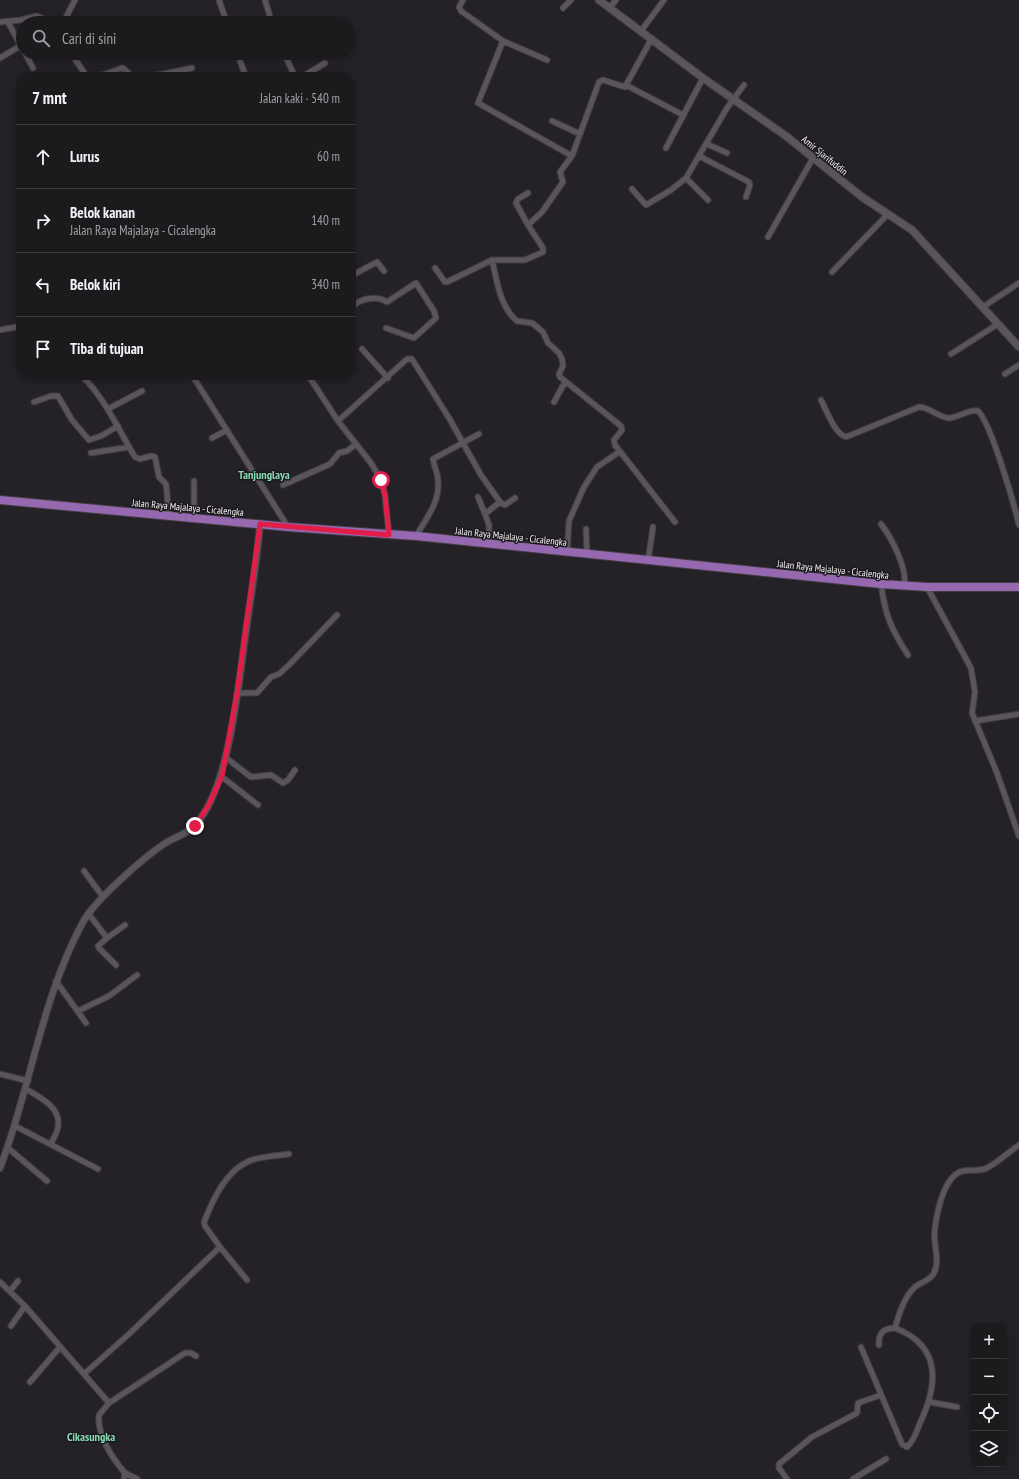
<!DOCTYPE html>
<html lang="id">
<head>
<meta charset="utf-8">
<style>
	body { margin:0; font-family:"PT Sans Narrow",sans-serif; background:#29272a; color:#f1f3f6 }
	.controls { position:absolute; right:12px; bottom:12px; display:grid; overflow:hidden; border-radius:8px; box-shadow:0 2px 10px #0003 }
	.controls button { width:36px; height:36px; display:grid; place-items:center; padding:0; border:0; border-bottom:1px solid #3a383b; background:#1c1a1d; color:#f1f3f6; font:20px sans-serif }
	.stop { position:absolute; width:12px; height:12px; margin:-9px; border:3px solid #e11d48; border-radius:50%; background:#fff }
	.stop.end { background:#e11d48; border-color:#fff; box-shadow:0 1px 4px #0008 }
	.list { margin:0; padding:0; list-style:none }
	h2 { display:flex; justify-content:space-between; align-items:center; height:52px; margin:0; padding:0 16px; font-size:17px }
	h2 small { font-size:13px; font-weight:400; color:#a0a1a4 }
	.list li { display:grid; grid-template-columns:26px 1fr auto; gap:12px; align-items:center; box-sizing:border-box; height:64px; padding:0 16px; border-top:1px solid #3a383b }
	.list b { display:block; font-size:15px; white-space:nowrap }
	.list p { margin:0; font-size:13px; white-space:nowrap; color:#a0a1a4 }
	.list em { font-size:13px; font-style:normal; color:#a0a1a4 }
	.icon { flex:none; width:22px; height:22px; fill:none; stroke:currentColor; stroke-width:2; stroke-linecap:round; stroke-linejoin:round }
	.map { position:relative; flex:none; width:1019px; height:1479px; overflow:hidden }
	.search { position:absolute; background:#1c1a1d; box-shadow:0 2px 10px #0003; left:16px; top:16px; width:340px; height:44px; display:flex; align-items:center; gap:10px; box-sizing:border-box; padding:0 14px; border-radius:22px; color:#a0a1a4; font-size:15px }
	.panel { position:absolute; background:#1c1a1d; box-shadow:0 2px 10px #0003; left:16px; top:72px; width:340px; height:308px; border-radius:16px }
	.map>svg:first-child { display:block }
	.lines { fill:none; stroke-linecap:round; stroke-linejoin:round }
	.minor-casing { stroke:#403d42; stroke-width:7 }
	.tertiary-casing { stroke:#403d42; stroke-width:8 }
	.secondary-casing { stroke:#403d42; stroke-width:9 }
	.primary-casing { stroke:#403d42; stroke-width:10 }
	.minor { stroke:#59555b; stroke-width:5 }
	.tertiary { stroke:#59555b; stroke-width:6 }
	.secondary { stroke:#59555b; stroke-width:7 }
	.primary { stroke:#9668b0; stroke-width:8 }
	.route { stroke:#e11d48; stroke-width:5 }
	.labels { text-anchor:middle; stroke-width:3; stroke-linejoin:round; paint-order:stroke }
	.street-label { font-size:10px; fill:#f3f0f4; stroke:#1c191e }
	.quarter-label { font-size:12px; font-weight:bold; fill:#87dbb4; stroke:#1c191e }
</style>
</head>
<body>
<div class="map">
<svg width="1019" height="1479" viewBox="0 0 1019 1479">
	<rect width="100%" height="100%" fill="#252227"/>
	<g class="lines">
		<defs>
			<path id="minor" d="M219,0L227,23
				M265,0L272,23
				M463,0L459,7L461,11L503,41L547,60
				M610,7L616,0
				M563,8L571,0
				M0,22L21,20L37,16L44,19L47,23
				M8,22L23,50
				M63,23L75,0
				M641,31L664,0
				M503,41L478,103L572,156
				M25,53L33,68
				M71,53L87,77
				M237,53L246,77
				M284,53L295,77
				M0,58L20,46
				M97,77L122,68C126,69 128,74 132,76C139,80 183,70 192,68
				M302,77L325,63
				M626,85L683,115
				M552,121L580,134
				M707,144L727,153
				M666,148L703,78
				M699,156L749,182L750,185L746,197
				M686,178L708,200
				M632,189L646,205L671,190L686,178L727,108L744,85
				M528,193L518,199L516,203L528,225
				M768,237L813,158
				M492,260C497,281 500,307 517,321L532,323L543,332L548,343L559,353L562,359L563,366L559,374L560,377L621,426L622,430L614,440L615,445L675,522
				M435,268L445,282H447L492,260H525L543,252V248L528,225L542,212L563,182L560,172L572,156L599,82L603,80L625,87L652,38
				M832,272L888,214
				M351,276L377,262L384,271
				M983,307L1019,283
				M351,309C358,298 377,295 387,302L416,283L434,311L436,318L414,338L386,328
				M0,330L21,326
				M362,349L388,378
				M951,354L998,324
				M1005,374L1019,365
				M81,375C105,398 118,429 135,457L140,459L151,456L155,457L159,477L166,484L169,515
				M192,375L288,527
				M308,375L338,421L371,463L381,480L385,495L389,535
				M821,400C827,411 834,433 846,437L919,407C930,407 938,418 950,418C959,417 969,409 978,411C991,423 1014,504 1019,525
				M34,402L51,396H58L72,420L89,440L101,436L118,426
				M554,402L565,382
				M108,409L142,391
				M338,421L407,359H412L449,418L481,475L500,502L485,514L489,525V544
				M212,438L227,430
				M91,453L129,447
				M283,485L330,464L339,453L347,451L356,444
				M478,497L485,514
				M500,502L505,505L515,498
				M194,518V481
				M881,524C891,537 908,569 904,585
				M586,529L587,554
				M416,536C426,519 440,502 438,481C438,473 434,467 433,459L479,434
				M567,553L569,521L584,487L597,467L619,452
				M648,561L653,527
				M881,584C885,615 891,629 908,655
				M927,587L971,668L975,692L972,713L997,773L1019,836
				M237,693H257L271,677L279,674L289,665L337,615
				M975,721L1019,714
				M225,757L251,777L271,775L283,783L288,780L295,770
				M222,777L258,805
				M84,871L103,897
				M88,913L107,938L98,946L99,948L116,965
				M107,938L125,925
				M56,981L86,1023
				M78,1011L109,996L137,975
				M0,1074L28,1081
				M26,1089C39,1097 61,1107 58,1126C58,1132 53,1139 51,1144
				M15,1126L98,1169
				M8,1148L47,1181
				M220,1247L247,1280
				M0,1282L25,1306L109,1403L99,1415C97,1435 112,1458 125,1473L124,1479
				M10,1291L18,1281
				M11,1326L25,1306
				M879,1345C878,1333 884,1328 895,1328
				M861,1347L902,1444L907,1447C914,1441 917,1431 920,1423C938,1385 942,1346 895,1328C899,1314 904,1297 915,1287C921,1282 931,1280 934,1273C941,1259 932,1243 935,1228C937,1212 944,1175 963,1171C971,1169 979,1172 987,1168C997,1163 1010,1151 1019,1145
				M84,1374L129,1334L220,1247L205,1226L204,1222C213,1199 226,1171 249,1161C261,1156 276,1156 289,1154
				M30,1382L60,1347
				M930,1402L957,1407
				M109,1403L185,1353H191L196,1356
				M125,1473L137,1479
				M787,1479L779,1468V1464L812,1437L857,1413L858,1403L881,1395
				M853,1479L886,1459"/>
			<path id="tertiary" d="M0,1168C31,1087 41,999 83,922C95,900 143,858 164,844C174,837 189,834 197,823C229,786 238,688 245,639C250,601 257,563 260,524"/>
			<path id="secondary" d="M599,0L703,78L786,136L862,197L912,230L1019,347"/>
			<path id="primary" d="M0,500L288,527L416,536L881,584L927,587H1019"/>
		</defs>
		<use href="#minor" class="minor-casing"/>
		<use href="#tertiary" class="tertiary-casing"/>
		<use href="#secondary" class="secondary-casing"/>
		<use href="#primary" class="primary-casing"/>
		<use href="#minor" class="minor"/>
		<use href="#tertiary" class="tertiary"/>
		<use href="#secondary" class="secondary"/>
		<use href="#primary" class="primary"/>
	</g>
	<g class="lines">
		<path class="route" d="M195,826L208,806L222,776L237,693L260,524L389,535L385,495L381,480"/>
	</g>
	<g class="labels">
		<g class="street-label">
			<text transform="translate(825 155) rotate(39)" y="4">Amir Sjarifuddin</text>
			<text transform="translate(188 507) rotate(5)" y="4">Jalan Raya Majalaya - Cicalengka</text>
			<text transform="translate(511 536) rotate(6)" y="4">Jalan Raya Majalaya - Cicalengka</text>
			<text transform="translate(833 569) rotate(6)" y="4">Jalan Raya Majalaya - Cicalengka</text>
		</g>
		<g class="quarter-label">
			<text x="264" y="479">Tanjunglaya</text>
			<text x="91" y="1441">Cikasungka</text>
		</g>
	</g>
</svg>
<div class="controls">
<button>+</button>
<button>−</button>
<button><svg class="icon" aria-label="locate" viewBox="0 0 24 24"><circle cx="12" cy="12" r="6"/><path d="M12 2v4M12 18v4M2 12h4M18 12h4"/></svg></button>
<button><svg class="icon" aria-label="layers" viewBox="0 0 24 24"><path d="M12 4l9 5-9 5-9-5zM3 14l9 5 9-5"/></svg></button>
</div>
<div class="stop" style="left:381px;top:480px"></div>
<div class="stop end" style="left:195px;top:826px"></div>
<div class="search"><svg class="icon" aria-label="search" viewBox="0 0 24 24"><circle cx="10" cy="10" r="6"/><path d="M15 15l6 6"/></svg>Cari di sini</div>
<section class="panel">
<h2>7 mnt<small>Jalan kaki · 540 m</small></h2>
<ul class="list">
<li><svg class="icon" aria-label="ahead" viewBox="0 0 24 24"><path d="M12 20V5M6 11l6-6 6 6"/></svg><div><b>Lurus</b></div><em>60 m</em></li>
<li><svg class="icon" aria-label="right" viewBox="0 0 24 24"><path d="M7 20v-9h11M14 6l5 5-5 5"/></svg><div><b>Belok kanan</b><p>Jalan Raya Majalaya - Cicalengka</p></div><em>140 m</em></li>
<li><svg class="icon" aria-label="left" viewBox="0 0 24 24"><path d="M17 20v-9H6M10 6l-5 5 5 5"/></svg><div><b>Belok kiri</b></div><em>340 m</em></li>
<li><svg class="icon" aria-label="arrive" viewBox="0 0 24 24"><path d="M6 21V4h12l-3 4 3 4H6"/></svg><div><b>Tiba di tujuan</b></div></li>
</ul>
</section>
</div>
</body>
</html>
